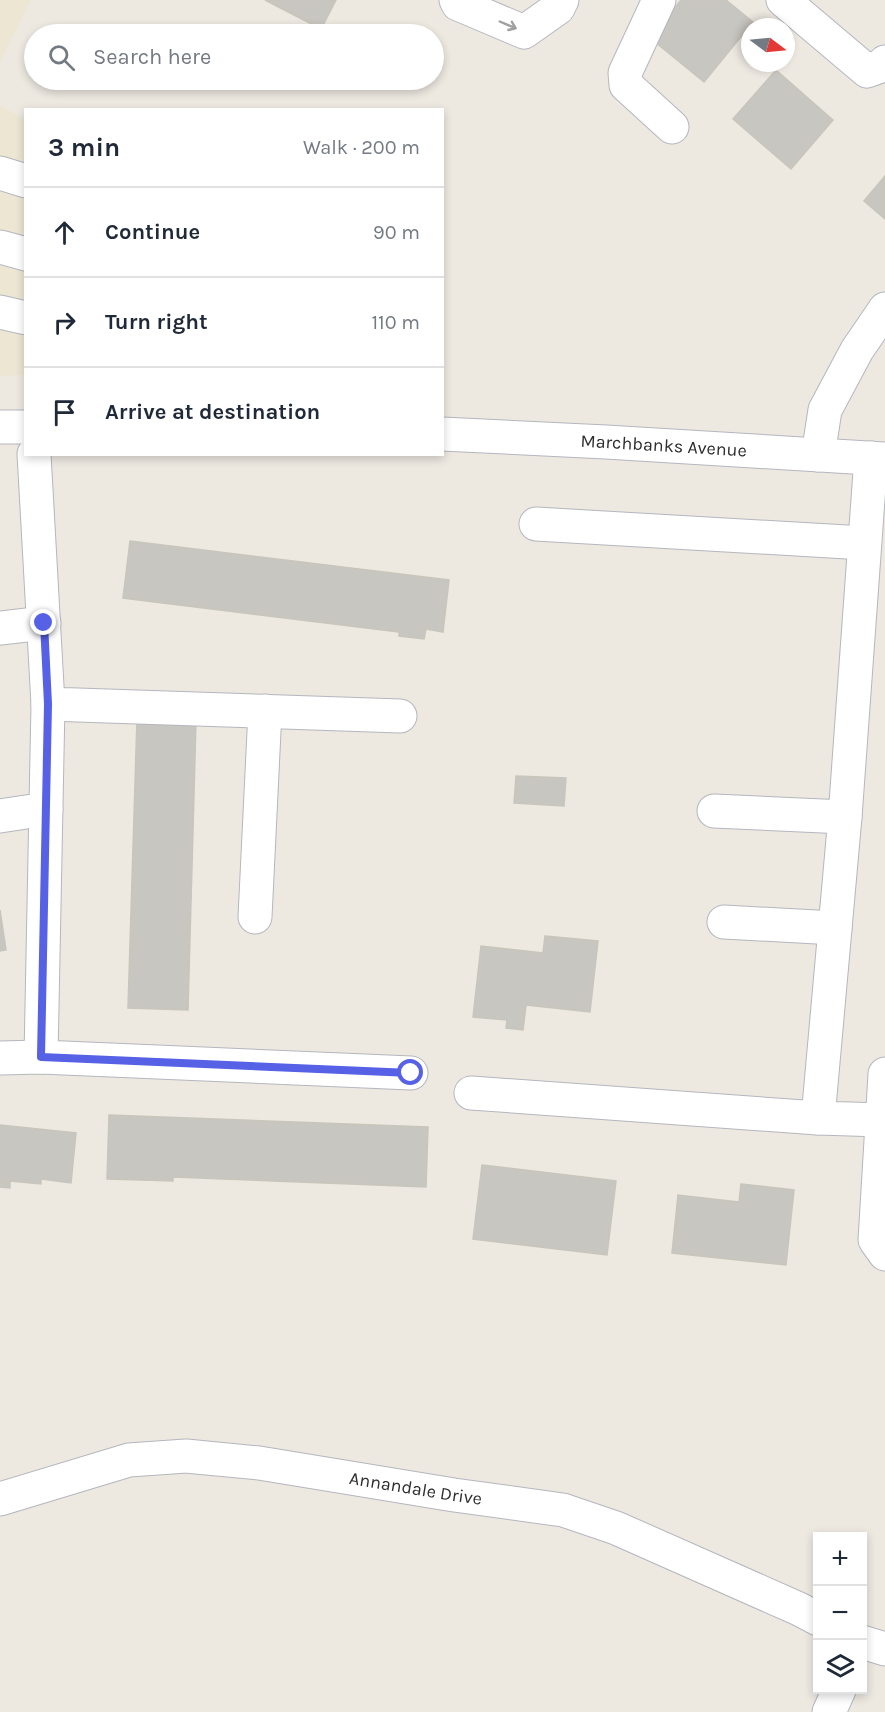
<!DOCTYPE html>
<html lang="en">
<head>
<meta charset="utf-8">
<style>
	body { margin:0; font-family:Karla,sans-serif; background:#f2f2f3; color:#1f2937 }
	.controls { position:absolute; right:18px; bottom:18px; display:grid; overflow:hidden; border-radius:0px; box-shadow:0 3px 9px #0003 }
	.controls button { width:54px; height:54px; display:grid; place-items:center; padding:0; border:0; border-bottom:2px solid #e0e1e3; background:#fff; color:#1f2937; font:30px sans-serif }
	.compass { position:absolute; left:741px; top:18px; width:54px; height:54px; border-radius:50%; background:#fff; box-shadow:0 3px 9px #0003; rotate:106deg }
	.stop { position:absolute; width:18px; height:18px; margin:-14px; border:4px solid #5661e5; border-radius:50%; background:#fff }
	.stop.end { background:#5661e5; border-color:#fff; box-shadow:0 2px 6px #0008 }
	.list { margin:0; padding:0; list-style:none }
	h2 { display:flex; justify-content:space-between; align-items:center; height:78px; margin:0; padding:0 24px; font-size:26px }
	h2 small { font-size:20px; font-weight:400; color:#747a83 }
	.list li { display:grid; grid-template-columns:39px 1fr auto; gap:18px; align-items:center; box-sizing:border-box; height:90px; padding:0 24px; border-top:2px solid #e0e1e3 }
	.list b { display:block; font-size:22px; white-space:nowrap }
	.list em { font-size:20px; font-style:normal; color:#747a83 }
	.icon { flex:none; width:33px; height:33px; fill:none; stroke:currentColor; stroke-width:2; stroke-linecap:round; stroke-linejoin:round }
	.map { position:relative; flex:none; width:885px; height:1712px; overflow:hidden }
	.search { position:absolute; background:#fff; box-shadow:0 3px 9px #0003; left:24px; top:24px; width:420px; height:66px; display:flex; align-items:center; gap:15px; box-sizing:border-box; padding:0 21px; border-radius:33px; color:#747a83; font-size:22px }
	.panel { position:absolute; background:#fff; box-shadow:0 3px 9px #0003; left:24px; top:108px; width:420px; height:348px; border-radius:0px }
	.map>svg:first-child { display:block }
	.education { fill:#ece6d3 }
	.building { fill:#c8c6c0; stroke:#c8c5bb; stroke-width:1.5 }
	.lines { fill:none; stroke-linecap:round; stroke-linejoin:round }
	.minor-casing { stroke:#b5b6bf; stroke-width:35 }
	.minor { stroke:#fff; stroke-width:33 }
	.oneway { stroke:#a0a0a0 }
	.route { stroke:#5661e5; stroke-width:8 }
	.labels { text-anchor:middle; stroke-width:4.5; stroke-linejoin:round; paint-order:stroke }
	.street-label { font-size:18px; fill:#2d2d2d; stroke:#fff }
</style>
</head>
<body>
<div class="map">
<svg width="885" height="1712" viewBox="0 0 885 1712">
	<rect width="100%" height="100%" fill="#ede9e1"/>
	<path class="education" d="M0,0H31L0,62Z
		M0,105L25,120V375L0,376Z"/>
	<path class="building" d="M265,0H336L321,29Z
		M681,0H726L753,22L704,82L650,38Z
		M776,70L833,120L791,169L733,119Z
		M885,176V219L864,201Z
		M130,541L449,580L443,632L426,629L424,639L399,636V632L123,598Z
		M137,719L196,721L188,1010L128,1008Z
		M516,776L566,778L564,806L514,803Z
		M0,910L6,950L0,951Z
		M545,936L598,941L590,1012L526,1005L523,1030L506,1028L507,1020L473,1017L481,946L543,953Z
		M109,1115L428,1127L426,1187L173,1177V1181L107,1179Z
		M0,1125L76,1133L71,1183L41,1179V1184L10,1181V1188L0,1187Z
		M482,1165L616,1181L607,1255L473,1239Z
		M741,1184L794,1190L786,1265L672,1253L678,1195L739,1202Z"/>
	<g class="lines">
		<defs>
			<g id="minor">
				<path d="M456,0L458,4L524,32L558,8L562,0"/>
				<path d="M659,0L625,73L626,85L672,127"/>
				<path d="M783,0L867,71L881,66L885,62"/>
				<path d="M0,173L26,181"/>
				<path d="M0,247L26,254"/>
				<path d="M0,312L26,318"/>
				<path d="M0,427H26"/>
				<path id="s1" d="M442,434L606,442L885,459"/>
				<path d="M34,454L48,704L400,716"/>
				<path d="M818,455L825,410L857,350L885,309"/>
				<path d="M871,458L845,817L818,1118L882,1120"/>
				<path d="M536,524L864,543"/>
				<path d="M0,628L44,623"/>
				<path d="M714,811L845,817"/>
				<path d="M0,816L46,809"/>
				<path d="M255,917L265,711"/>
				<path d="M724,922L835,928"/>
				<path d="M41,1057L48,704"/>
				<path d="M0,1058L41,1057L411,1073"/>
				<path d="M885,1074L875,1240L885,1254"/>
				<path d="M471,1093L818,1118"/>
				<path id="s2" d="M0,1499L129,1460L186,1456L259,1463L454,1495L563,1510L616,1528L799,1609L818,1619"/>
				<path d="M862,1642L885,1649"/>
				<path d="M829,1712L839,1690"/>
			</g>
		</defs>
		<use href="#minor" class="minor-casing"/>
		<use href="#minor" class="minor"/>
	</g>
	<defs><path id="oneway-shaft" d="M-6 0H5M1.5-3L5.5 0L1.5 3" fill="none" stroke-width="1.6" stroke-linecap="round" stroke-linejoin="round" transform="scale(1.5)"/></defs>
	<use class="oneway" href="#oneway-shaft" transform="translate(508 25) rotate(23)"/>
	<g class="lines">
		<path class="route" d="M44,623L48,704L41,1057L411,1073"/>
	</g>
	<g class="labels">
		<g class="street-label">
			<text dy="6" stroke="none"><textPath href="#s1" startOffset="222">Marchbanks Avenue</textPath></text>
			<text dy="6" stroke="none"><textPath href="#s2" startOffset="424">Annandale Drive</textPath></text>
		</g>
	</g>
</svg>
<div class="controls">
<button>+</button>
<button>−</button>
<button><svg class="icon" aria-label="layers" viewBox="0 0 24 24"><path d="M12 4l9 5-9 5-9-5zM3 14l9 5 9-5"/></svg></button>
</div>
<svg class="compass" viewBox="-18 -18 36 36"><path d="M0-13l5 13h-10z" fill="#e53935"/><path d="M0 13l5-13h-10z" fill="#747a83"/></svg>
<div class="stop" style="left:411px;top:1073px"></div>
<div class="stop end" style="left:44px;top:623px"></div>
<div class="search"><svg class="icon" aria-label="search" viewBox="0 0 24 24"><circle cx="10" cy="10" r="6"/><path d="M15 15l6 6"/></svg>Search here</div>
<section class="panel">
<h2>3 min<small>Walk · 200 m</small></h2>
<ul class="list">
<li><svg class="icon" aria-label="ahead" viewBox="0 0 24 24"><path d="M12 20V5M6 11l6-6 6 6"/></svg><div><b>Continue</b></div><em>90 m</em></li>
<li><svg class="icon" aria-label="right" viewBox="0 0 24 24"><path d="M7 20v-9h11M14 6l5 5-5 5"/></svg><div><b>Turn right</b></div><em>110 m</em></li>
<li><svg class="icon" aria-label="arrive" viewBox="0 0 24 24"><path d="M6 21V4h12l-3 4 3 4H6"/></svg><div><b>Arrive at destination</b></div></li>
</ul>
</section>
</div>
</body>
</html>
